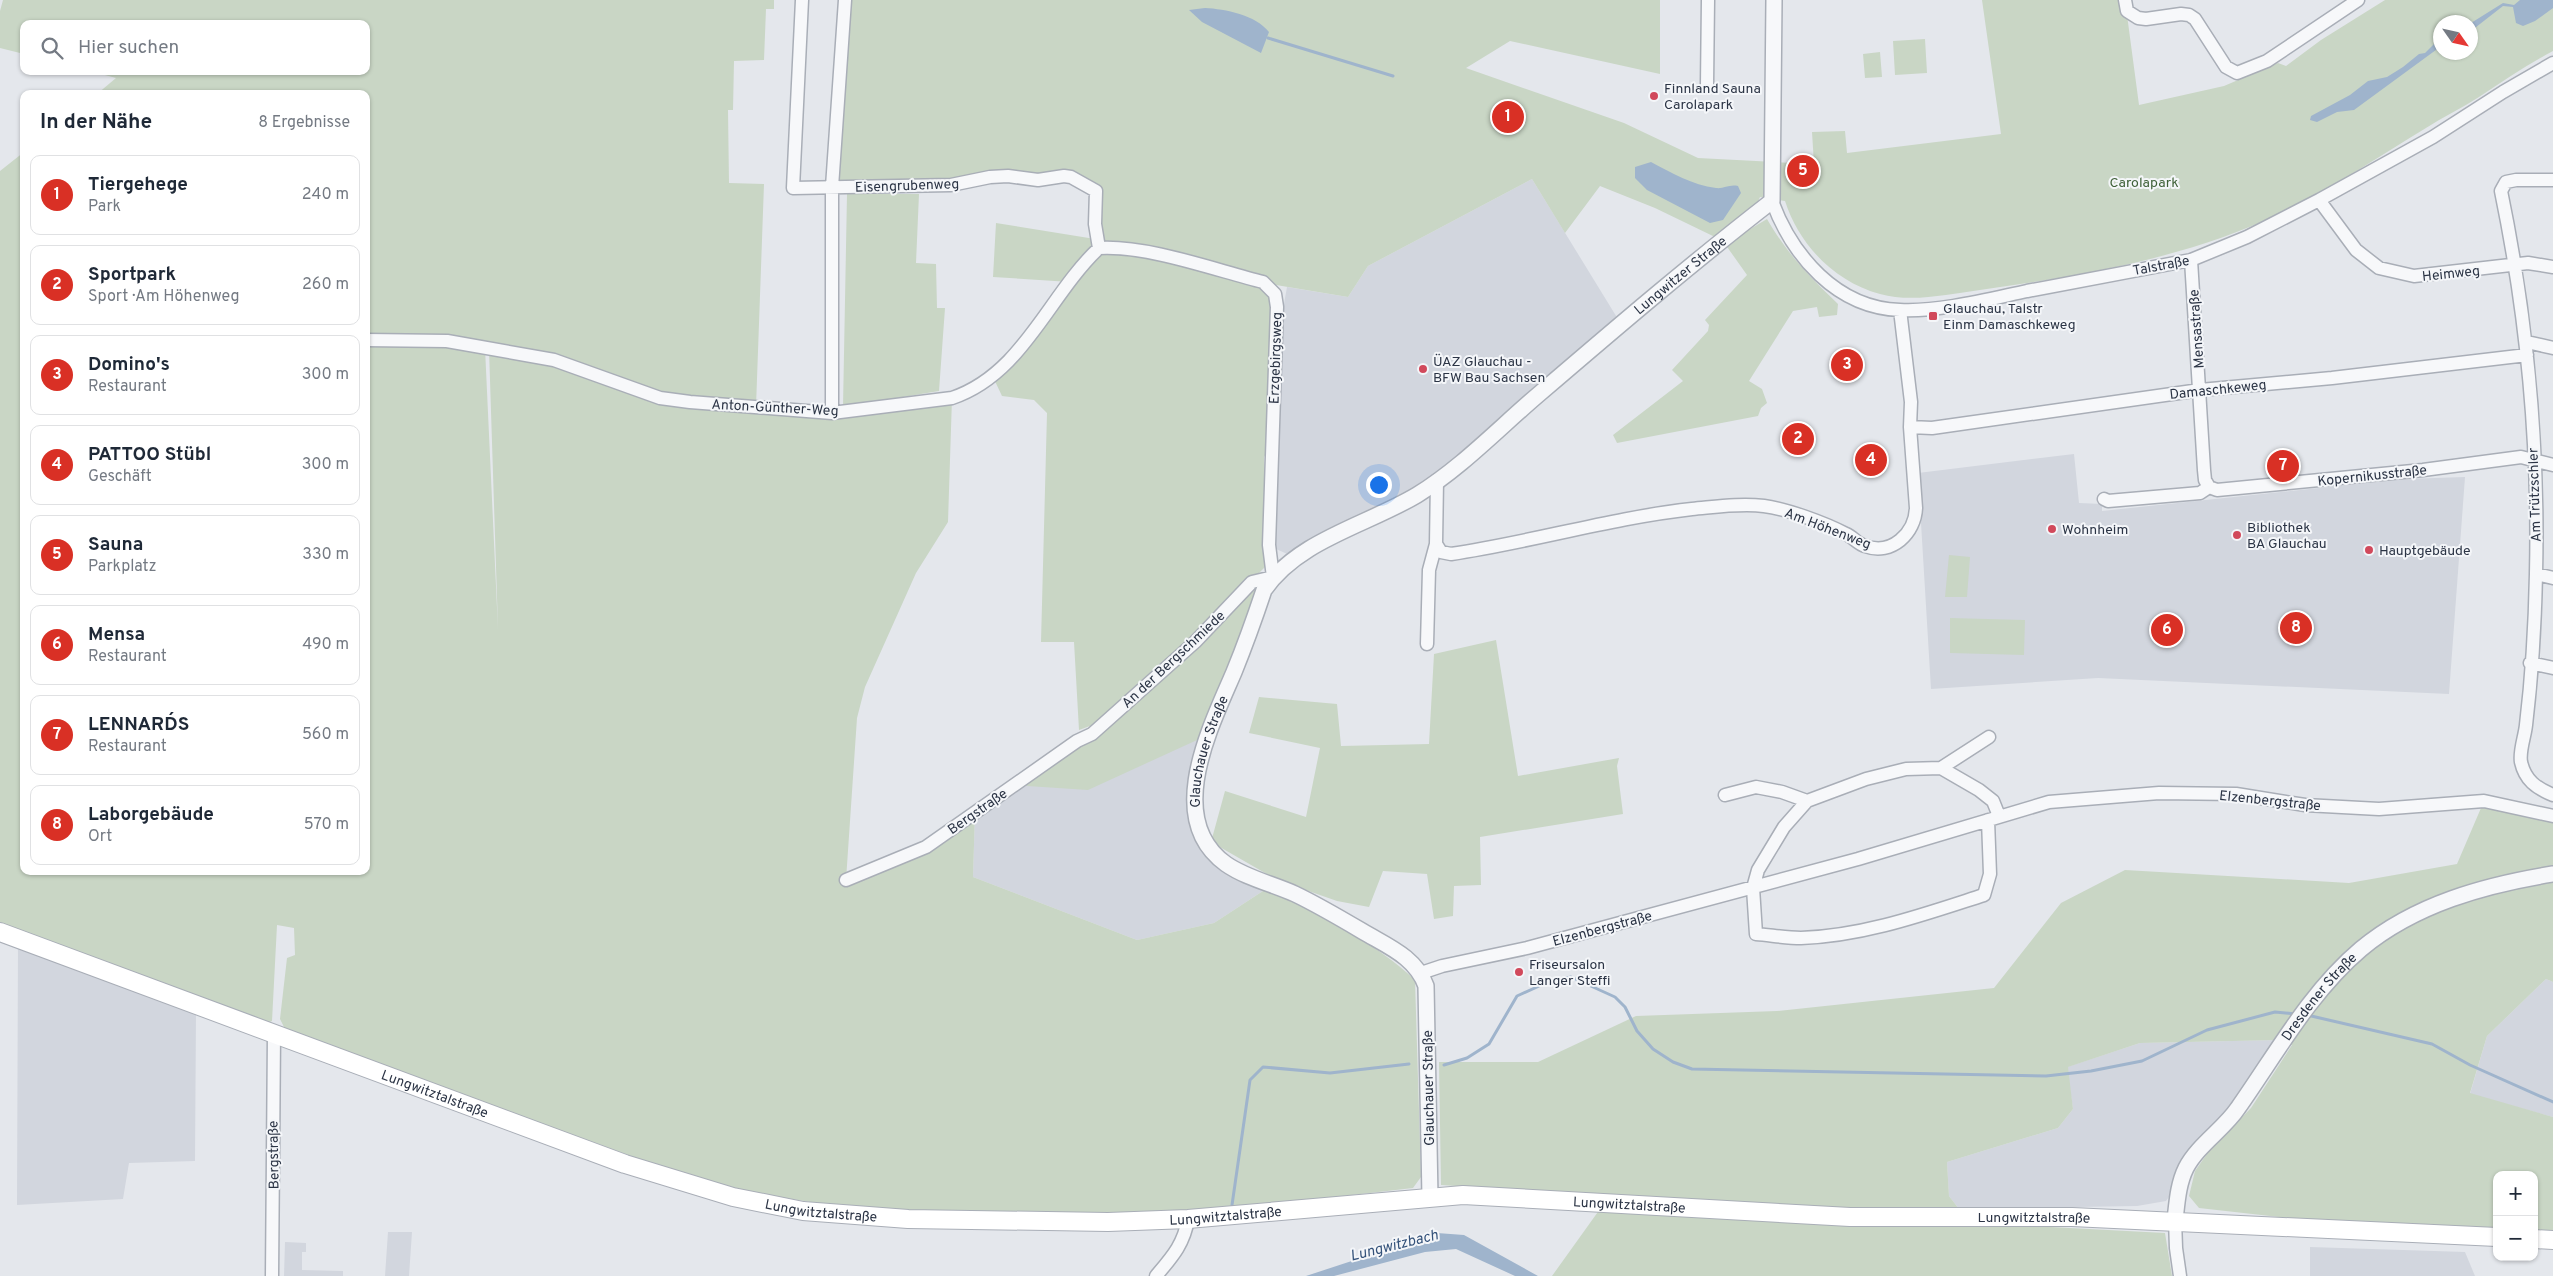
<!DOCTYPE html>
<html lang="de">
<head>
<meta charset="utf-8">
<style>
	body { margin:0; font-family:Overpass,sans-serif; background:#f2f2f3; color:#1f2937 }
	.controls { position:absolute; right:15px; bottom:15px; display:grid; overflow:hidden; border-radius:10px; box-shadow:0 1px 4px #0004 }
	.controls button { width:45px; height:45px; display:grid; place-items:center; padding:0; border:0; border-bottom:1px solid #e0e1e3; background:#fff; color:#1f2937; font:25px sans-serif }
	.compass { position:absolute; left:2433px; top:15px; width:45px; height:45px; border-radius:50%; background:#fff; box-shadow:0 1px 4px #0004; rotate:124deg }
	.you { position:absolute; left:1378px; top:484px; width:18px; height:18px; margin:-12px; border:4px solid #fff; border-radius:50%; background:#1a73e8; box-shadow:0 0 0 8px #1a73e833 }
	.badge { display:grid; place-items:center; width:32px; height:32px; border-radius:50%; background:#d93025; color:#fff; font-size:16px; font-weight:700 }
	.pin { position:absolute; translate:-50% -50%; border:2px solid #fff; box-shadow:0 1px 5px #0006 }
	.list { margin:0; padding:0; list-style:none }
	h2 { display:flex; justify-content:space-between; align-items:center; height:65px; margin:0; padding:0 20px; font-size:21px }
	h2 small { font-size:16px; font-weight:400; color:#747a83 }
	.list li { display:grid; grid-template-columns:32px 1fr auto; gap:15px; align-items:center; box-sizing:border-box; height:80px; margin:0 10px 10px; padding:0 10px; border:1px solid #e0e1e3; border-radius:10px }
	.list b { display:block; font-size:19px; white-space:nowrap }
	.list p { margin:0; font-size:16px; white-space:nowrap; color:#747a83 }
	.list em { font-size:16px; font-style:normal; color:#747a83 }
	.icon { flex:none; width:28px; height:28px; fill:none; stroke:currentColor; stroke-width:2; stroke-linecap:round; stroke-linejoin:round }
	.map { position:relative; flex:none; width:2553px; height:1276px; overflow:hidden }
	.search { position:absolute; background:#fff; box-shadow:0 1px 4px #0004; left:20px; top:20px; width:350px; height:55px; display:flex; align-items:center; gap:12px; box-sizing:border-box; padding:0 18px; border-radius:10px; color:#747a83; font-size:19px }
	.panel { position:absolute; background:#fff; box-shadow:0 1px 4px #0004; left:20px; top:90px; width:350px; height:785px; border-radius:10px }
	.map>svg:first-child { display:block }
	.built { fill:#d2d6de }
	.green { fill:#c9d6c5; fill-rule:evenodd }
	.water { fill:#9fb4cc }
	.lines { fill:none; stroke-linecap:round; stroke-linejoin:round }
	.stream { stroke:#9fb4cc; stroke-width:3 }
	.minor-casing { stroke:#a9aeb7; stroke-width:15 }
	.tertiary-casing { stroke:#a9aeb7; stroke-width:18 }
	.secondary-casing { stroke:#a9aeb7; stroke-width:20 }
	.minor { stroke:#f7f8fa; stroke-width:12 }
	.tertiary { stroke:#f7f8fa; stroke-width:15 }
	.secondary { stroke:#fff; stroke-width:18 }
	.poi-dot { fill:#d1495b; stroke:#f4f6f9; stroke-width:2 }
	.labels { text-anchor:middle; stroke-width:4; stroke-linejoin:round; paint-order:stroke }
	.poi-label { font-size:14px; fill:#2b3445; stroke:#f4f6f9; text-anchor:start }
	.park-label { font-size:14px; fill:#3f6138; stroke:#f4f6f9 }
	.street-label { font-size:14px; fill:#2b3445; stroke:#f4f6f9 }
	.water-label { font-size:15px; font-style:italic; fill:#34527a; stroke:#f4f6f9 }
</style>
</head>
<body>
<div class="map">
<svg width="2553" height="1276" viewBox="0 0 2553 1276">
	<rect width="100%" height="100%" fill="#e4e7ec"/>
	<path class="built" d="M1532,179L1621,324L1459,464L1296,558L1274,548L1280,326L1287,287L1348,297L1368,266Z
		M2074,454L2079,503L2102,504V511L2404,479L2465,477L2449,694L2098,678L1931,689L1918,473Z
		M1208,735L1195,780L1211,851L1272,885L1214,923L1137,940L973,877L975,813L1014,785Z
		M18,944L196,1013L195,1161L129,1163L123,1199L17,1205Z
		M2546,979L2553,982V1117L2470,1094L2487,1036Z
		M2280,1040L2166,1201L2137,1206L1959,1209L1949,1196L1947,1162L2058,1128L2073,1109L2067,1067L2140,1043Z
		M388,1232H412L409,1276H385Z
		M285,1242L306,1243V1252H302V1270L343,1271V1276H284Z
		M2310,1247L2465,1252L2475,1276H2310Z"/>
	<path class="green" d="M3,0H774V9H766L764,60L734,61L733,110H728L729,183L764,184L756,407L832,413L952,398L948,522L916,573L865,687L857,718L846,880L926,847L975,813L973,877L1137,940L1214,923L1266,889C1316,913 1374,941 1415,980L1421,1177L1413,1188L1266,1205L1189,1211L1109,1214L958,1213L842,1207L755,1193L669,1170L285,1029L280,1019L287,958L295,955L294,928L277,925L272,1021L267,1023L0,925V171L24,152V871H366V94H97L116,78L90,71H366V24H24V54L0,48V11ZM485,348L489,349L498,629Z
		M846,0H1660V74L1510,41L1466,68L1624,123L1698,158L1792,163V182L1815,180L1812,132L1845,131L1847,153L2001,134L1982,0H2125L2139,105L2224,86L2278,63L2286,66L2321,40L2385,0H2553V51C2527,65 2503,81 2479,97C2462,108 2443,117 2426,128C2378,157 2330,190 2279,214C2186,258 2081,276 1980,290C1948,294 1912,303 1880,294C1835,282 1799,245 1785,201L1760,197L1757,204L1715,237L1655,208L1600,186L1565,233L1532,179L1368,266L1348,297L1264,283L1275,294L1273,443L1264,457L1266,566L1193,639L1098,723L1079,730L1074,642H1041L1047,413L1034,400L1002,396L993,377L1070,282L993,277L996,223L1095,239L1096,191L1071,177L834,184ZM2440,22H2470V52H2440Z
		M1925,39L1927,73L1895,75L1893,41Z
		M1880,52L1882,77L1865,78L1863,54Z
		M847,194H919L916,263L936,264L937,308H945L939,391L843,407Z
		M1767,219C1788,255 1808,275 1838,304L1837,315L1819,317L1817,307L1793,311L1749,381L1762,389L1767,403L1761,408L1758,416L1617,443L1613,435L1683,381L1672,370L1708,331L1709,325L1705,320L1747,275L1725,244Z
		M1949,555L1970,557L1967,597H1945Z
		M1273,577L1208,735L1088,790L1014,785L1077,741L1252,582Z
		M1950,618L2025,620L2024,655L1950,653Z
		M1496,640L1518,776L1619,758L1617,766L1623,814L1480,837L1481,885L1454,886L1453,916L1434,919L1427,874L1383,871L1369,907L1337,901L1277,880L1211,842L1225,791L1306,817L1320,748L1249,733L1259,697L1337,704L1341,746L1429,744L1434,654Z
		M2484,801L2553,816V982L2546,979L2487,1036L2470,1093L2553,1117V1232L2534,1231V1175H2497V1230L2315,1221L2199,1208L2189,1196L2195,1171L2209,1151L2251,1108L2292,1045L2280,1040L2140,1043L2068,1067L2073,1109L2058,1128L1947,1162L1949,1196L1959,1209L1759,1206L1441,1185L1439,1062H1538L1636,1016L1777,1011L1994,988L2061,903L2125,870L2349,883L2457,864Z
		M1600,1209L1696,1217L1972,1223L2165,1233L2172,1276H1552Z"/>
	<path class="water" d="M2520,0H2553V8L2535,21L2523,26L2516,23L2513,7L2503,6L2471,31V23L2503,3L2514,5Z
		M1205,8C1225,9 1256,15 1269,32L1261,53L1202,22L1189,10Z
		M2440,38V47L2354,110L2337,112L2317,122L2310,120L2311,116L2350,95L2368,81L2387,77L2403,67L2419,54L2425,53Z
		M1651,162C1672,173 1692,185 1716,188C1724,189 1729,184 1738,186L1741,193L1723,220L1710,223L1647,190L1635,178V167Z
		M1437,1233L1464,1235L1538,1276H1515L1456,1249L1425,1252L1334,1276H1306Z"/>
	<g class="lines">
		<path class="stream" d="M1268,38L1393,76
			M2307,1015L2432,1044L2470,1065L2553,1102
			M1444,1065L1467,1058L1489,1044L1517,996L1548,982L1571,977L1615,997L1625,1007L1637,1031L1653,1049L1673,1062L1692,1069L2046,1076L2091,1071L2142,1061L2207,1030L2275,1012L2296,1014
			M1232,1205L1250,1080L1263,1067L1330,1073L1409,1064"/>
		<defs>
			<path id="minor" d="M802,0L793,188L951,185L990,177L1008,176L1038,180L1064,176L1071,177L1096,191L1095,224L1099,248
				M2125,0L2127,11L2138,18L2146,19L2181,14L2189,15L2195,19L2226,67L2237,73L2267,61L2358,0
				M1707,85L1708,0
				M2553,180H2516L2506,182L2501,191C2527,317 2539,446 2536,574C2535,624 2532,675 2526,725C2525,736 2519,751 2521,762C2525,780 2536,788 2553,795
				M2319,200L2356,250L2379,268L2414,276L2528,263L2553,267
				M1772,201C1792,255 1836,308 1900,310C1939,312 1989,299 2027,291C2082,281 2137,270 2191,260L2247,237L2319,200L2433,137L2503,92L2553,63
				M2191,260L2204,470L2205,480L2209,487
				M366,340L447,341L554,360L660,398L690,402L832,413L952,398C1023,374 1048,296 1099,248
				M2527,342L2553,348
				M832,413V187L845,0
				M1910,427L1932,428L2200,390L2332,378L2527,355
				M2209,487L2217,490L2423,470L2521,457L2553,465
				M2104,499L2108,501L2200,493L2209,487
				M1436,544L1441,552L1451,554C1532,542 1611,518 1692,509C1715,507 1740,503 1764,506C1787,509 1825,523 1846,534C1853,537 1858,544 1865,546C1892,556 1915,533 1916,508L1910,427L1911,402L1900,310
				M2536,574L2553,578
				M1427,644L1429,570L1436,544L1437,480
				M2530,663L2553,668
				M1941,768L1979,790L1993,801L1999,816
				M1725,795L1756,787L1782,792L1807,801
				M1988,820L1990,874L1984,895C1925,914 1864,936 1801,938C1786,938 1770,935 1756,934L1753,888L1758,870L1784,827L1807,801L1866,779L1906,769L1941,768L1989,737
				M846,880L926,847L1077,741L1092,734L1195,642L1252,582L1273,577L1269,545L1277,307L1275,294L1263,282C1215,270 1147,245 1099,248
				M1421,973L1442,966L1527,948L1858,859L2049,802L2159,793L2236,794L2305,805L2379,809L2484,801L2553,816
				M2175,1220L2176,1248L2180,1276
				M272,1276L274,1034
				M1156,1276C1172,1257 1184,1244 1188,1219"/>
			<g id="tertiary">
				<path id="s1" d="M1430,1197L1426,986C1416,957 1387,946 1362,931C1340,918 1318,905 1295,894C1273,884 1246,878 1226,864C1163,819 1211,726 1234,672C1245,645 1255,617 1264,590C1298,540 1367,525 1417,495C1461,468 1499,428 1539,394C1616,328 1692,263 1772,201L1774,0"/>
				<path id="s2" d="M2175,1220C2177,1203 2178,1184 2186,1168C2198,1145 2224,1129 2238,1108C2276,1054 2310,992 2361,949C2415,904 2485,885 2553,874"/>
			</g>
			<g id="secondary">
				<path id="s3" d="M0,932L625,1164L733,1197L803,1211L908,1219L1108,1222L1188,1219L1463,1195L1850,1217H2072L2497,1237"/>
				<path d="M2534,1239L2553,1240"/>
			</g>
		</defs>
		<use href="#minor" class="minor-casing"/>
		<use href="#tertiary" class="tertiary-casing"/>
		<use href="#secondary" class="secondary-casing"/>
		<use href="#minor" class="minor"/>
		<use href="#tertiary" class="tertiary"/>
		<use href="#secondary" class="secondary"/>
	</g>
	<g class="poi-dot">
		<circle cx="1654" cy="96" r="5"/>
		<rect x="1928" y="311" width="10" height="10" rx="2.5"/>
		<circle cx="1423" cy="369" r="5"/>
		<circle cx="2052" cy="529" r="5"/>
		<circle cx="2237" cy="535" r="5"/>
		<circle cx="2369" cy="550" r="5"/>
		<circle cx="1519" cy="972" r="5"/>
	</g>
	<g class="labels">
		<g class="poi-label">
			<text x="1664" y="93">Finnland Sauna<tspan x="1664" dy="16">Carolapark</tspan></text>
			<text x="1943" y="313">Glauchau, Talstr<tspan x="1943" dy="16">Einm Damaschkeweg</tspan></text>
			<text x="1433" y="366">ÜAZ Glauchau -<tspan x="1433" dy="16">BFW Bau Sachsen</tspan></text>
			<text x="2247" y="532">Bibliothek<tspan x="2247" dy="16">BA Glauchau</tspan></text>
			<text x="2062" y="534">Wohnheim</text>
			<text x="2379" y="555">Hauptgebäude</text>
			<text x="1529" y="969">Friseursalon<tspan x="1529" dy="16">Langer Steffi</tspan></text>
		</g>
		<g class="park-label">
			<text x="2144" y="187">Carolapark</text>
		</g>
		<g class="street-label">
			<text transform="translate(907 185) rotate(-2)" y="5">Eisengrubenweg</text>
			<text transform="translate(2161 265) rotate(-11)" y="5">Talstraße</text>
			<text transform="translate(2451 273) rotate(-6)" y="5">Heimweg</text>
			<text dy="5" stroke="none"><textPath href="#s1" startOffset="1271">Lungwitzer Straße</textPath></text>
			<text transform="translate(2196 329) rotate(-94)" y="5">Mensastraße</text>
			<text transform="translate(1275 358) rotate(-88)" y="5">Erzgebirgsweg</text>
			<text transform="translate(2218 389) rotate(-6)" y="5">Damaschkeweg</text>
			<text transform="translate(775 407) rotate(3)" y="5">Anton-Günther-Weg</text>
			<text transform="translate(2372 475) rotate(-6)" y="5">Kopernikusstraße</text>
			<text transform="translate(2534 495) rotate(-92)" y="5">Am Trützschler</text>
			<text transform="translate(1828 528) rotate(21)" y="5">Am Höhenweg</text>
			<text transform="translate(1173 659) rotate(-43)" y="5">An der Bergschmiede</text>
			<text dy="5" stroke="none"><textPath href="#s1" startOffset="574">Glauchauer Straße</textPath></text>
			<text transform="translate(2270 800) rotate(6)" y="5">Elzenbergstraße</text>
			<text transform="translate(977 811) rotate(-35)" y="5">Bergstraße</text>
			<text transform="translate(1602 928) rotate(-15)" y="5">Elzenbergstraße</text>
			<text dy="5" stroke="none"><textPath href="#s2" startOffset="271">Dresdener Straße</textPath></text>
			<text transform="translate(1428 1088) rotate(-91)" y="5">Glauchauer Straße</text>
			<text dy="5" stroke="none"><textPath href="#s3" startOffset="464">Lungwitztalstraße</textPath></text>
			<text transform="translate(273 1155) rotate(-91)" y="5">Bergstraße</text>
			<text dy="5" stroke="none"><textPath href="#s3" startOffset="1679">Lungwitztalstraße</textPath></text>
			<text dy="5" stroke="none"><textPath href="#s3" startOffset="869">Lungwitztalstraße</textPath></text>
			<text dy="5" stroke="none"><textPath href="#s3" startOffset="1274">Lungwitztalstraße</textPath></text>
			<text dy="5" stroke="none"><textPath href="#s3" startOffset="2084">Lungwitztalstraße</textPath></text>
		</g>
		<g class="water-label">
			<text transform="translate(1394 1245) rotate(-14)" y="5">Lungwitzbach</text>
		</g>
	</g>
</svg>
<div class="controls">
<button>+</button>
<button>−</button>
</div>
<svg class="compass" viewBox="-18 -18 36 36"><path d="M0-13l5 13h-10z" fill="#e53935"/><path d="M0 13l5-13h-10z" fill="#747a83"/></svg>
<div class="you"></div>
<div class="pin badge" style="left:1508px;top:117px">1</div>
<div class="pin badge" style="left:1798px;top:439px">2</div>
<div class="pin badge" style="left:1847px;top:365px">3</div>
<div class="pin badge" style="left:1871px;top:460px">4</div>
<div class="pin badge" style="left:1803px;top:171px">5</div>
<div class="pin badge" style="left:2167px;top:630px">6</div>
<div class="pin badge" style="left:2283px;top:466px">7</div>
<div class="pin badge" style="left:2296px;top:628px">8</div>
<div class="search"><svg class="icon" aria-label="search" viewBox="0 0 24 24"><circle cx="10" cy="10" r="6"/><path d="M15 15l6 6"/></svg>Hier suchen</div>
<section class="panel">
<h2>In der Nähe<small>8 Ergebnisse</small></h2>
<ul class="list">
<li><span class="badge">1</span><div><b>Tiergehege</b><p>Park</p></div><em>240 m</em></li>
<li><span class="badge">2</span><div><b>Sportpark</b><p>Sport · Am Höhenweg</p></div><em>260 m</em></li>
<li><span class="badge">3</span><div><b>Domino's</b><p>Restaurant</p></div><em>300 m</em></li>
<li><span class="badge">4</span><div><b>PATTOO Stübl</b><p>Geschäft</p></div><em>300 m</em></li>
<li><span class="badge">5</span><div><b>Sauna</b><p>Parkplatz</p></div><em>330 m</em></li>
<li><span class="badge">6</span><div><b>Mensa</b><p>Restaurant</p></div><em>490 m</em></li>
<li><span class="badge">7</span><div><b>LENNARD´S</b><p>Restaurant</p></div><em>560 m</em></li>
<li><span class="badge">8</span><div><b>Laborgebäude</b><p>Ort</p></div><em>570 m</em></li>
</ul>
</section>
</div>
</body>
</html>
